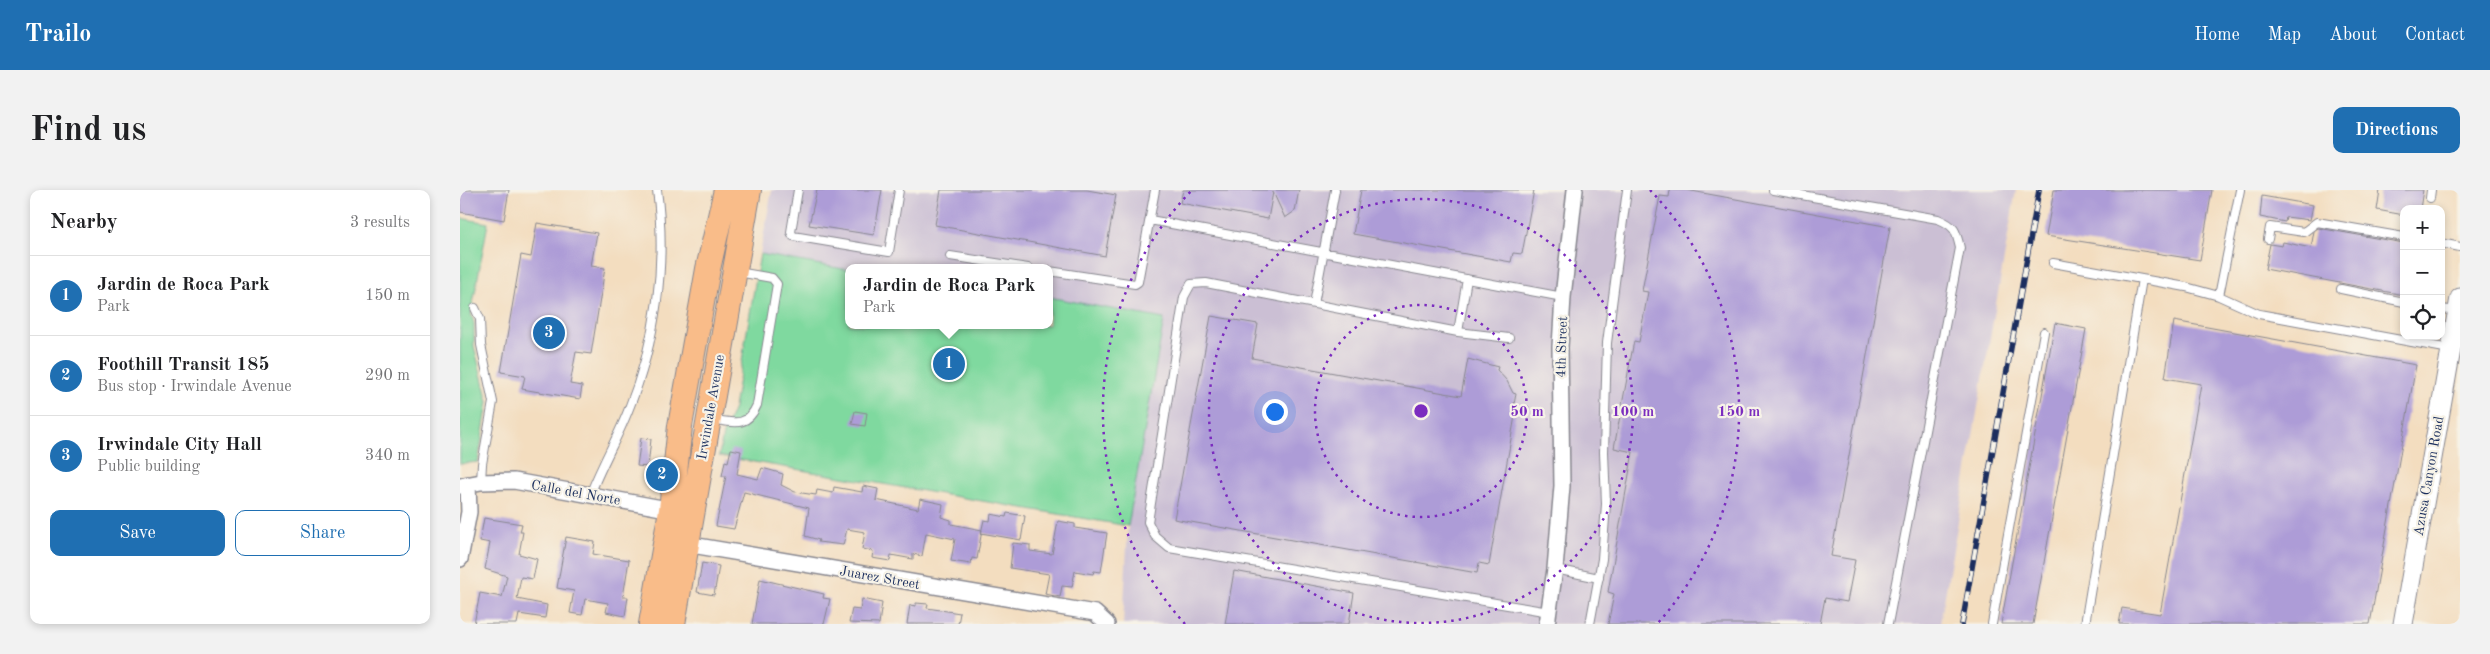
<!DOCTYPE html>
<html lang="en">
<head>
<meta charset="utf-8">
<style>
	body { margin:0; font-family:"Old Standard TT",serif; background:#f2f2f2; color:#202124 }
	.controls { position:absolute; right:15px; top:15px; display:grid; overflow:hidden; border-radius:10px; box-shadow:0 2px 8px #0003 }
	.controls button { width:45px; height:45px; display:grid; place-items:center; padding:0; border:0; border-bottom:1px solid #e0e0e0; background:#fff; color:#202124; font:25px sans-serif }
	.you { position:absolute; left:814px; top:221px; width:18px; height:18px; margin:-12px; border:4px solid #fff; border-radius:50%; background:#1a73e8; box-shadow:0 0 0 8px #1a73e833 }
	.badge { display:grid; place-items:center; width:32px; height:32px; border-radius:50%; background:#1f6fb2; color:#fff; font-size:16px; font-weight:700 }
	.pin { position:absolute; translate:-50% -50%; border:2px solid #fff; box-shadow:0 1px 5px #0006 }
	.popup { position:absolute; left:385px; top:74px; width:208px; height:65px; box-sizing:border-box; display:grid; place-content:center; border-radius:10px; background:#fff; filter:drop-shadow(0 1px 4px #0005); font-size:16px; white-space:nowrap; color:#757577 }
	.popup b { font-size:19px; color:#202124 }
	.popup::after { content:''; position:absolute; left:50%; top:100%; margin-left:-10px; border:10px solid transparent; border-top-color:#fff }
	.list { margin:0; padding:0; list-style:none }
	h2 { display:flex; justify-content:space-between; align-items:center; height:65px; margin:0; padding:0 20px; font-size:21px }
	h2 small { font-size:16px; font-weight:400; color:#757577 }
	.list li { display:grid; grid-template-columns:32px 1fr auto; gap:15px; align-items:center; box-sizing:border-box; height:80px; padding:0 20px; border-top:1px solid #e0e0e0 }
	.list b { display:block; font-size:19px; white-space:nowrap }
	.list p { margin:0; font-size:16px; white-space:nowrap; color:#757577 }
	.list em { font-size:16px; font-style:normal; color:#757577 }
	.actions { display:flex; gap:10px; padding:15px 20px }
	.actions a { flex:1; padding:11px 0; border:1px solid #1f6fb2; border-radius:10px; text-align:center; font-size:18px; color:#1f6fb2 }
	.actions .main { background:#1f6fb2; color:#fff }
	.icon { flex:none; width:28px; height:28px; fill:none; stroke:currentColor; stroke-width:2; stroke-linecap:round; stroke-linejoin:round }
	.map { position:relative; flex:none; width:2000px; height:434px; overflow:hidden; border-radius:10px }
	header { display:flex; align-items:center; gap:30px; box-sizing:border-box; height:70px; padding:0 25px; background:#1f6fb2; color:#fff }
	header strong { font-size:24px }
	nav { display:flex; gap:28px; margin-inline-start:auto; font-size:18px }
	.intro { display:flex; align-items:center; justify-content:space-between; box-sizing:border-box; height:120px; padding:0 30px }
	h1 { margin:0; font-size:35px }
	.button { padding:12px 22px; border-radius:10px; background:#1f6fb2; color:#fff; font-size:18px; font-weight:700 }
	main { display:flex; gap:30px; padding:0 30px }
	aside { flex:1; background:#fff; border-radius:10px; box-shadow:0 2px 8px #0003 }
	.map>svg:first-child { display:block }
	.industrial { fill:#cbbfd4 }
	.green { fill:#7fd99f; stroke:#4d847e }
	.building { fill:#ad9cd7 }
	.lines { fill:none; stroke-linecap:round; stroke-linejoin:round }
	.service-casing { stroke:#87868e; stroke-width:10 }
	.minor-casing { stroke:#87868e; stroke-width:18 }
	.tertiary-casing { stroke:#87868e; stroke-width:21 }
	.primary-casing { stroke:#87868e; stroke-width:26 }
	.service { stroke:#fff; stroke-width:8 }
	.minor { stroke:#fff; stroke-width:15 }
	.tertiary { stroke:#fff; stroke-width:19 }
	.primary { stroke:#f9bc89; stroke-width:24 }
	.rail-casing { stroke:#1b2f5e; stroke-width:5.5 }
	.rail { stroke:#f7f3e8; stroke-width:4; stroke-dasharray:11; stroke-linecap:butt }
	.ring { fill:none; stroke:#7b2cbf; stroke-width:2.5; stroke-dasharray:2.5 5 }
	.labels { text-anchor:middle; stroke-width:4.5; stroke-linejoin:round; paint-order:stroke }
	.street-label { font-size:14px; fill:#1b2f5e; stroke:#f7f3e8 }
	.centre { fill:#7b2cbf; stroke:#f7f3e8; stroke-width:2.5 }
	.ring-label { font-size:15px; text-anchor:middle; font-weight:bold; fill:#7b2cbf; stroke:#f7f3e8; stroke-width:4.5; stroke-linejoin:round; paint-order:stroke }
</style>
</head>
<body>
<header>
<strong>Trailo</strong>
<nav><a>Home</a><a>Map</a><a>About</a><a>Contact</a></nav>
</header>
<div class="intro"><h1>Find us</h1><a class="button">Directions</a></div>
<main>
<aside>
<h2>Nearby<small>3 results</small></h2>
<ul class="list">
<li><span class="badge">1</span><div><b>Jardin de Roca Park</b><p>Park</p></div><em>150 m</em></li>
<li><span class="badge">2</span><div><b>Foothill Transit 185</b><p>Bus stop · Irwindale Avenue</p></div><em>290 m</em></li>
<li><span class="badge">3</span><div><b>Irwindale City Hall</b><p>Public building</p></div><em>340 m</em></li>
</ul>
<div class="actions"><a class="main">Save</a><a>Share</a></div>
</aside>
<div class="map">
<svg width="2000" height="434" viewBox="0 0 2000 434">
	<rect width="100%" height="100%" fill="#f7f3e8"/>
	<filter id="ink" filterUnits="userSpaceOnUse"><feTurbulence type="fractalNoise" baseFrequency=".02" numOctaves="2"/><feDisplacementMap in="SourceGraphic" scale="10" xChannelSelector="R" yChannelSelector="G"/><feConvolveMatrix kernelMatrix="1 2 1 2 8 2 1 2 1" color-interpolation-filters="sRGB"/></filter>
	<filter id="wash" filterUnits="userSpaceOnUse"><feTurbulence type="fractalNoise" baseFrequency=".0096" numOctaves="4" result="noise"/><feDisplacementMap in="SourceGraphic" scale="20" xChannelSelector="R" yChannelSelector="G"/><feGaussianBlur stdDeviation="1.12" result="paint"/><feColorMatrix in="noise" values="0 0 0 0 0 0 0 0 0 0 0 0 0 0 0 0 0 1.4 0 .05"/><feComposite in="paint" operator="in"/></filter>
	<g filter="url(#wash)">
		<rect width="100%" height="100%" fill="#f3ddbf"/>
		<path class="industrial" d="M312,0H1556L1480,434H663L668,336L704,129L589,107V78H389V80L300,64Z"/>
		<path class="green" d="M0,28L28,33L11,124L14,133V156L28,212L18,272L0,274Z
			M300,64L389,80V135H589V107L704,129L668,336L259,266L263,244L274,218Z"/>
		<g id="blocks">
			<path class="building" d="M0,0H49L44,30L0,22Z
				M357,0H422L414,45L349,35Z
				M481,0H627L656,5L645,66L475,35Z
				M723,0H839L835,21L825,28L813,2L808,29L720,13Z
				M901,0H1074L1062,64L1053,63L1051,72L893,44Z
				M1210,0H1226L1430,37L1371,366L1395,370L1387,412L1365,408L1360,434H1148L1154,404L1148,402L1173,262L1154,258L1174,151L1179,152L1188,102L1182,101L1200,6L1209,7Z
				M1594,0H1752L1740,70L1586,46Z
				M1920,0H1963L1960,19H1944V25L1917,20Z
				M1802,6L1853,15L1850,30L1826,27L1825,32L1800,27Z
				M77,33L137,43L131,76L145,78L131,164L116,162L110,194L122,196L120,209L62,199L65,186L41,182L61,65L71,67Z
				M1858,38L1944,53V105L1805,79L1810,54L1822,56L1823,52L1851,58L1854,41Z
				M751,126L798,134L792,168L1001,206L1008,169L1038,177L1037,180L1047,191L1053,203L1056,204L1053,219L1056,220L1029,375L1019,373L1017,383L714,329Z
				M1714,131L1956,175L1910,434H1659L1662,418L1700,424L1741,194L1705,188Z
				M1595,133L1626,139L1573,434H1541Z
				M395,221L407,223L405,236L392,234Z
				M181,248L191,249L188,277L177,276Z
				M271,259L281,261L277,284L298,289L302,278L313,281L323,284L321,295L335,302L356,305L357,300L373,303L374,297L402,302L403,296L418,299L416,310L458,319L460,309L483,314L481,327L491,330V334L522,340L517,369L512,368L511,374L491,371L495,349L466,343L462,366L453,364V369L431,365L430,371L412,368L413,361L402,359L405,342L387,339L383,355L358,352L359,350L345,346L349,318L284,302L274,339L256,336L266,286H262L265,271L268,272Z
				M547,323L565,326L561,350L521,343L524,330L530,331L531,324L546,327Z
				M24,328L62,334L60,342H63L59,364L77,369L73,389L61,387L57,409L87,415L85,428L59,424L57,434H14L20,403L42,407L47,386L25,379L30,353L20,351Z
				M598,331L615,334V338L647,343L641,382L634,381L633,384L615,381L612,397L602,396L600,407L585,404L589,384L550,378L553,353L570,355V361L592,364Z
				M106,347L135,352L133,364L169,370L163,407H168L165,426L146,422L148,413L125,409L122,425L110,423L114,401L97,398Z
				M242,373L259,376L254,405L237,402Z
				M774,381L894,403L889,434H765Z
				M300,389L364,404L363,408L370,409L364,434H292Z
				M402,409L422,413L419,434L389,433L392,419L400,420Z
				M456,413L468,414L467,418L500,423L498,434H447L450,415L456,416Z"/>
		</g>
	</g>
	<g filter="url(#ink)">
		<use href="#blocks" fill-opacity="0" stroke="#87868e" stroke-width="1"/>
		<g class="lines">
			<defs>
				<path id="service" d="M338,0L331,42L333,46L429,62L439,0
					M1313,0L1478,29C1495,36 1496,40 1500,58L1428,434
					M1970,8L1971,0
					M690,30L1103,107
					M1808,49L1810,37L1844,42L1857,32L1944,47
					M1981,53L2000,57
					M490,66L568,78
					M1593,73L1726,97L1759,106L1799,124L1990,159
					M589,81L675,94L678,92L695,0
					M1007,89L998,142L746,93L731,94L724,107L688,332L695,346L709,358L1089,422
					M1881,99L1944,112
					M1759,106L1780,0
					M854,114L875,0
					M15,118L20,129L21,155L33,212L22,274L21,292
					M1981,119L1998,121
					M998,142L1049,148
					M252,229C274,233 287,238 297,215L317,94L312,88L278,82
					M130,305C141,276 157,249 168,221C196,152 207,74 197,0
					M1095,379L1139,388
					M1130,434L1142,369L1146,314L1144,262L1147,153L1167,0
					M1532,434L1584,142
					M1625,434L1682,89"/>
				<path id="minor" d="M0,296L21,292L54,291L218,321
					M220,353L635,423L647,434
					M0,369L9,322L8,294
					M1087,434L1095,379L1102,296L1100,157L1103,107L1115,0"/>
				<path id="tertiary" d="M1943,434L2000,108"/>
				<path id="primary" d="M191,434L211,320L220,236L248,79L266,0
					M213,434L289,0"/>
			</defs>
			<use href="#service" class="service-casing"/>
			<use href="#minor" class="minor-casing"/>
			<use href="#tertiary" class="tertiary-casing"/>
			<use href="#primary" class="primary-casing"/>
			<use href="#service" class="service"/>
			<use href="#minor" class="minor"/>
			<use href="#tertiary" class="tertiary"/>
			<use href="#primary" class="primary"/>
			<defs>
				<path id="rail" d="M1502,434L1579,0"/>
			</defs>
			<use href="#rail" class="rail-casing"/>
			<use href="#rail" class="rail"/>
		</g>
	</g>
	<g class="ring">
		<circle cx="961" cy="221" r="106"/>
		<circle cx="961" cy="221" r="212"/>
		<path d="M725 434A318 318 0 0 1 732 0M1190 0A318 318 0 0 1 1197 434"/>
	</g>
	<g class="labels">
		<g class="street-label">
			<text transform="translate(1101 157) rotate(-88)" y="5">4th Street</text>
			<text transform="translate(250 217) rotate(-80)" y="5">Irwindale Avenue</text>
			<text transform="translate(1968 286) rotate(-80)" y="5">Azusa Canyon Road</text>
			<text transform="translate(116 302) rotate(10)" y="5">Calle del Norte</text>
			<text transform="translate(420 387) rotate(10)" y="5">Juarez Street</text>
		</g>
	</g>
	<circle cx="961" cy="221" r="8" class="centre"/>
	<g class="ring-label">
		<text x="1067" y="226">50 m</text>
		<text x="1173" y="226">100 m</text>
		<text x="1279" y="226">150 m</text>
	</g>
</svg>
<div class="controls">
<button>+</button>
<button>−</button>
<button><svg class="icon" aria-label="locate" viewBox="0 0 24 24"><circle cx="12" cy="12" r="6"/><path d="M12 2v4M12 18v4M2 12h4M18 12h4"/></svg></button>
</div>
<div class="you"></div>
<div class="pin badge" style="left:489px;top:174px">1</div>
<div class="popup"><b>Jardin de Roca Park</b>Park</div>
<div class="pin badge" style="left:202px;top:285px">2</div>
<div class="pin badge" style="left:89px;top:143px">3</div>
</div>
</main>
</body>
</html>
